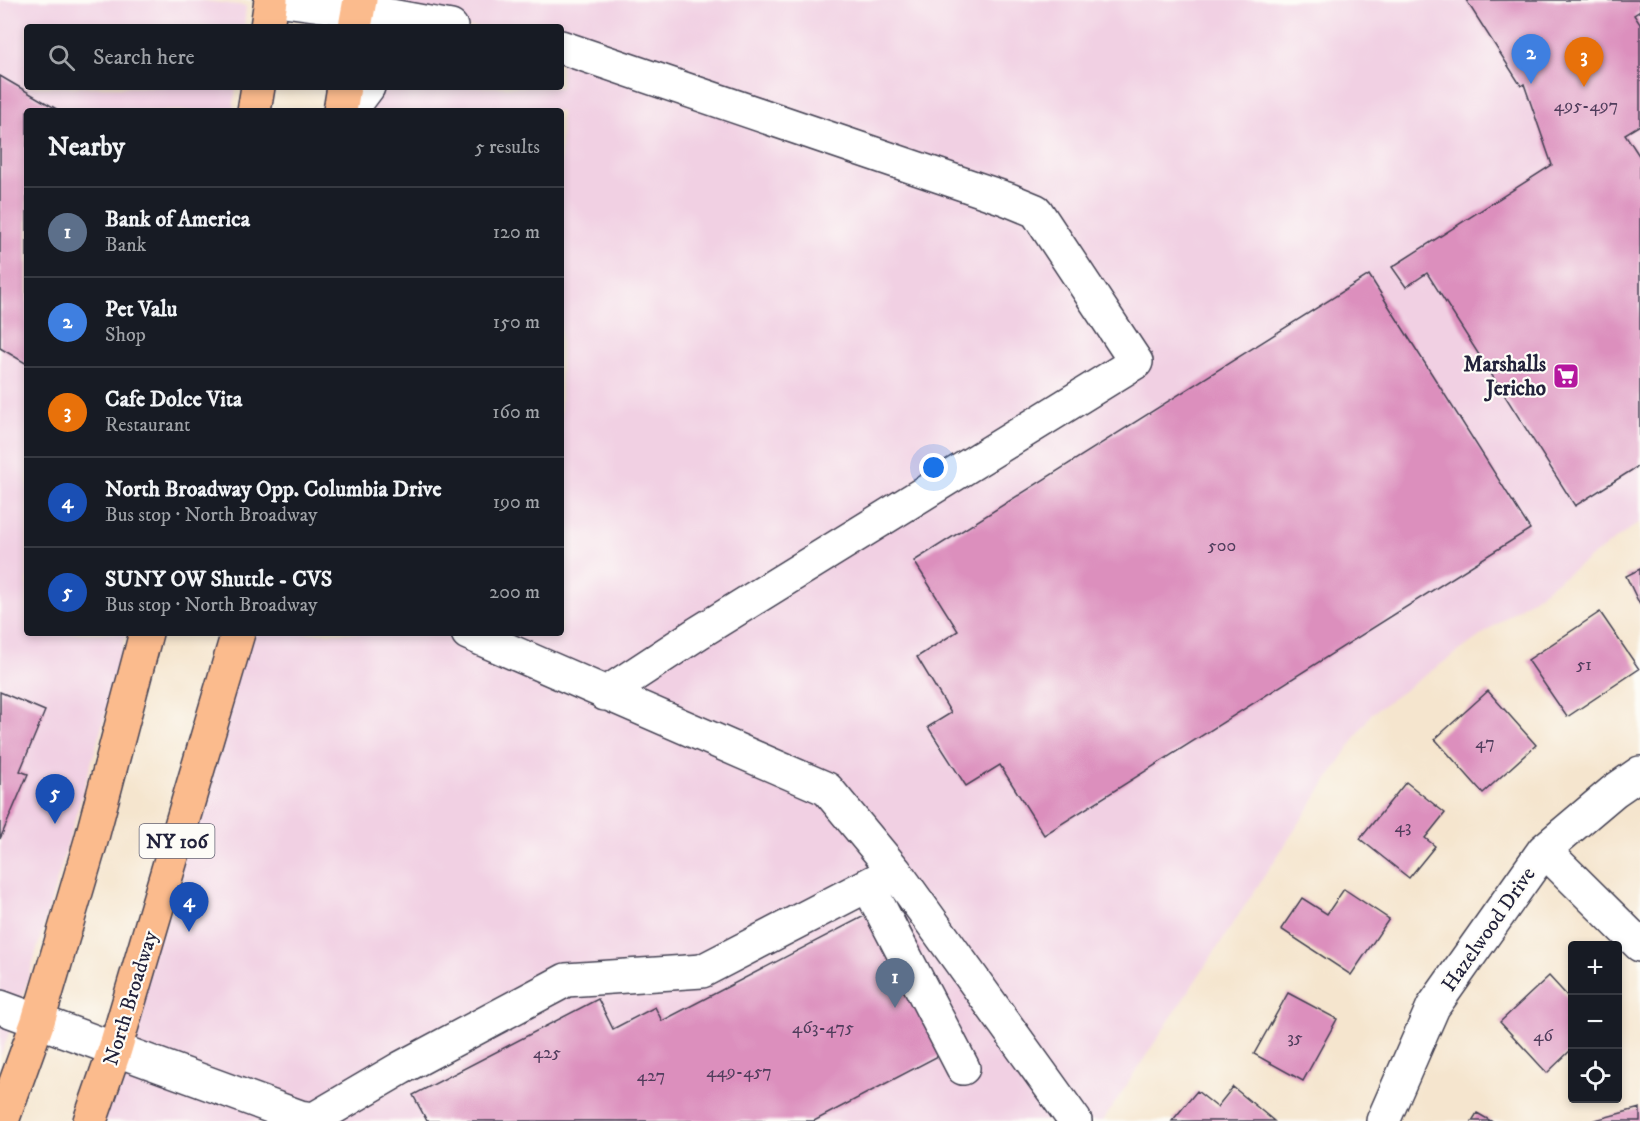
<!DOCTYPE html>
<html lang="en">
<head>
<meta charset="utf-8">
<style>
	body { margin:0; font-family:"IM FELL DW Pica",serif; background:#20242c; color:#f1f3f6 }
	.controls { position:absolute; right:18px; bottom:18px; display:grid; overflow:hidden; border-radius:6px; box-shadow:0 3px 9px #0003 }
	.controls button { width:54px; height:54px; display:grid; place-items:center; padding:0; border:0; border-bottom:2px solid #363941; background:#171b24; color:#f1f3f6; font:30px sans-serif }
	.you { position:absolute; left:934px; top:468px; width:21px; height:21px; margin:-15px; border:4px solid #fff; border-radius:50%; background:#1a73e8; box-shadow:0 0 0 9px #1a73e833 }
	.badge { display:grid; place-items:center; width:39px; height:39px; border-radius:50%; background:#8c9099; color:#fff; font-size:20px; font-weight:700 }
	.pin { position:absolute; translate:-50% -50px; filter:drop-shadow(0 2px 3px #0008) }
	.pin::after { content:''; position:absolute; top:32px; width:21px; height:18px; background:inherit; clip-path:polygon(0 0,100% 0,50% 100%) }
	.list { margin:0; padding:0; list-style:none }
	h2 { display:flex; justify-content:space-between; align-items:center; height:78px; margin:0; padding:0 24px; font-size:26px }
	h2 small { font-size:20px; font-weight:400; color:#9ea1a6 }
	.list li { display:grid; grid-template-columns:39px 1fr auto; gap:18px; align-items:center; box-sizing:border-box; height:90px; padding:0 24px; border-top:2px solid #363941 }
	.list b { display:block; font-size:22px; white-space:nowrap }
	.list p { margin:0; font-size:20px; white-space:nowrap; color:#9ea1a6 }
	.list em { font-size:20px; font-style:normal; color:#9ea1a6 }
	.icon { flex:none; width:33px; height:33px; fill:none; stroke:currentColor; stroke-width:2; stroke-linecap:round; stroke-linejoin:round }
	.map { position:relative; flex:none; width:1640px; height:1121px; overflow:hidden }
	.search { position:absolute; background:#171b24; box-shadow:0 3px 9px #0003; left:24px; top:24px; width:540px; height:66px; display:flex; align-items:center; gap:15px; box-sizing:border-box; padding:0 21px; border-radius:6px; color:#9ea1a6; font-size:22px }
	.panel { position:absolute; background:#171b24; box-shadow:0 3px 9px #0003; left:24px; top:108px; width:540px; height:528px; border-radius:6px }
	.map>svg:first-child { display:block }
	.built { fill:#f1d0e3 }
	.building { fill:#dc8fbd }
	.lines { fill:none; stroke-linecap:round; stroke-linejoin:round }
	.minor-casing { stroke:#423f51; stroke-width:36 }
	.major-casing { stroke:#423f51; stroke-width:36 }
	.minor { stroke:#fff; stroke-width:33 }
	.major { stroke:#fbbb8d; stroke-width:33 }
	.labels { text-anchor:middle; stroke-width:4.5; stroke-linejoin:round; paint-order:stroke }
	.number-label { font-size:18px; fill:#503d5c }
	.shield { fill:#fdfcf7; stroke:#646373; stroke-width:1.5 }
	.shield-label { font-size:20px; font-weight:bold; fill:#22223b }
	.poi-label { font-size:21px; font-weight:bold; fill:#22223b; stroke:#fdfcf7; text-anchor:end }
	.street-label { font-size:21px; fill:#22223b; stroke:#fdfcf7 }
</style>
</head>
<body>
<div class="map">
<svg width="1640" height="1121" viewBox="0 0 1640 1121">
	<rect width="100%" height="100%" fill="#fdfcf7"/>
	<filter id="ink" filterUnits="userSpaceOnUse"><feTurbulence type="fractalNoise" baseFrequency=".0167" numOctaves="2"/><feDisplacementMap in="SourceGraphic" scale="12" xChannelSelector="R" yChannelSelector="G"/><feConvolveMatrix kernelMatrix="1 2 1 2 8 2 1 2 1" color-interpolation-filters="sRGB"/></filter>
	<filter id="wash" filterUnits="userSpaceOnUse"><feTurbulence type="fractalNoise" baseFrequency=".008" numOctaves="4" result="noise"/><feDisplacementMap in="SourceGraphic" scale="24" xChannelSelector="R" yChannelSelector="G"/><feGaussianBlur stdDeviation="1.35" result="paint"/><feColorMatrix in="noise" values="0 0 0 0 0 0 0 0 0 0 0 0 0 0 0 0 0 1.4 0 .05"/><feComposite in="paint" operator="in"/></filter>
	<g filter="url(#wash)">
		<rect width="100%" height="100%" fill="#f5e5ce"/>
		<path class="built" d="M0,0H197L246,6L244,27H27V87H236L233,111H27V633H126L105,716L23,997L0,1057Z
			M384,0H1640V522L1371,714L1103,1121H90L238,633H561V111H353L359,87H561V27H376Z"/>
		<g id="blocks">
			<path class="building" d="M1466,0H1640V11L1634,15L1640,24V125L1625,134L1640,157V465L1575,506L1427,273L1406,287L1392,267L1552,165L1524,84L1521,86Z
				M0,76L60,111H27V364L0,348Z
				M1369,275L1530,529L1044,835L1000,765L966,786L928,727L951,713L917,657L958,631L914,561Z
				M1640,569V605L1626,576Z
				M1600,612L1639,669L1567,717L1528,660Z
				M1488,691L1536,745L1483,793L1435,739Z
				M0,692L45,711L20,771L28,774L0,839Z
				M1406,782L1445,813L1425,838L1435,846L1409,878L1360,839Z
				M1344,889L1389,919L1351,975L1281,929L1302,898L1327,914Z
				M872,912L879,927L903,914L921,951L897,963L944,1053L814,1121H427L413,1095L598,999L613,1029L655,1007L662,1021Z
				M1549,976L1572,1001V1049L1547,1073L1500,1022Z
				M1288,993L1337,1019L1303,1081L1254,1054Z
				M1233,1087L1274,1121H1172L1197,1091L1217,1107Z
				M1640,1108V1121H1595V1120Z
				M1477,1113L1491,1121H1472Z"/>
		</g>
	</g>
	<g filter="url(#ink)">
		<use href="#blocks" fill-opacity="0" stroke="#423f51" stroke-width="1.5"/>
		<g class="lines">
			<defs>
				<path id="minor" d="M284,0L358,10L451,27
					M561,47L1007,199L1036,211L1136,362L698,633L605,694
					M350,111L368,87
					M468,633L827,789L895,871L1075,1121
					M1544,850L1640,945
					M868,885L963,1068
					M0,1007L300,1117L314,1119L401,1068L566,980L702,971L895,871
					M1383,1121L1433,1007L1544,850L1614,791L1640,773"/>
				<path id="major" d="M267,27L271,0
					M355,27L360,0
					M254,111L258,87
					M340,111L344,87
					M2,1121L38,1021L91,841L146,633
					M90,1121L115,1049L238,633"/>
			</defs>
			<use href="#minor" class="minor-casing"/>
			<use href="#major" class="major-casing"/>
			<use href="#minor" class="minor"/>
			<use href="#major" class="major"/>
		</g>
	</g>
	<defs>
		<symbol id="supermarket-square" viewBox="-11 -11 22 22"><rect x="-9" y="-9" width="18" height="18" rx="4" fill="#b5179e" stroke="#fdfcf7"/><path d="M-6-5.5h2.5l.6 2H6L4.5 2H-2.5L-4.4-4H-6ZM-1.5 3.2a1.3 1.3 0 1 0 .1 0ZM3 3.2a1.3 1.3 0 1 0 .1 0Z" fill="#fff"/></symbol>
	</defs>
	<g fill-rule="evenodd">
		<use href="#supermarket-square" x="1551" y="361" width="30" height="30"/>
	</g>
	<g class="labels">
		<g class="number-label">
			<text x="1586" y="111">495-497</text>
			<text x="1222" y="551">500</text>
			<text x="1584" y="670">51</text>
			<text x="1485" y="748">47</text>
			<text x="1403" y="832">43</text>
			<text x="823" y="1033">463-475</text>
			<text x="1543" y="1041">46</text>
			<text x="1295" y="1043">35</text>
			<text x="547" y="1058">425</text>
			<text x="739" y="1077">449-457</text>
			<text x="651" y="1081">427</text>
		</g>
		<rect class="shield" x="139.5" y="824" width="75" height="34" rx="4.5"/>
		<g class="shield-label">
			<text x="177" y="848">NY 106</text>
		</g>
		<g class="poi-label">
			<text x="1546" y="371">Marshalls<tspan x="1546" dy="24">Jericho</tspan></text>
		</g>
		<g class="street-label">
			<text transform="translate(1488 929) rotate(-55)" y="7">Hazelwood Drive</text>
			<text transform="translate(130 998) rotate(-73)" y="7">North Broadway</text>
		</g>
	</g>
</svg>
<div class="controls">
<button>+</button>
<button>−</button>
<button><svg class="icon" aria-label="locate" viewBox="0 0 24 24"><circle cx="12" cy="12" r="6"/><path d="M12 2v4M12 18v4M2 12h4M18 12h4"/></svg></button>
</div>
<div class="you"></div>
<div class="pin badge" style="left:895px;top:1008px;background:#5c6f8a">1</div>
<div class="pin badge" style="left:1531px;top:84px;background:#3f7fe0">2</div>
<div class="pin badge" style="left:1584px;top:87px;background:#e8710a">3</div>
<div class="pin badge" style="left:189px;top:932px;background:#1a4fb4">4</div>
<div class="pin badge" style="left:55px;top:824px;background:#1a4fb4">5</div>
<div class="search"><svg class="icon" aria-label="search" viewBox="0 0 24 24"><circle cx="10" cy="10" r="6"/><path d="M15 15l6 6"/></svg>Search here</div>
<section class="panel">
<h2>Nearby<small>5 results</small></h2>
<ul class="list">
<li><span class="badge" style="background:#5c6f8a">1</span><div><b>Bank of America</b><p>Bank</p></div><em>120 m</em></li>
<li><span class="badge" style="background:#3f7fe0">2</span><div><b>Pet Valu</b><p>Shop</p></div><em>150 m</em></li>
<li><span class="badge" style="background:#e8710a">3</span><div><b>Cafe Dolce Vita</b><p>Restaurant</p></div><em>160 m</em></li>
<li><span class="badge" style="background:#1a4fb4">4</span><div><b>North Broadway Opp. Columbia Drive</b><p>Bus stop · North Broadway</p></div><em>190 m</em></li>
<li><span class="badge" style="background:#1a4fb4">5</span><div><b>SUNY OW Shuttle - CVS</b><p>Bus stop · North Broadway</p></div><em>200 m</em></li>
</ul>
</section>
</div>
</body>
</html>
